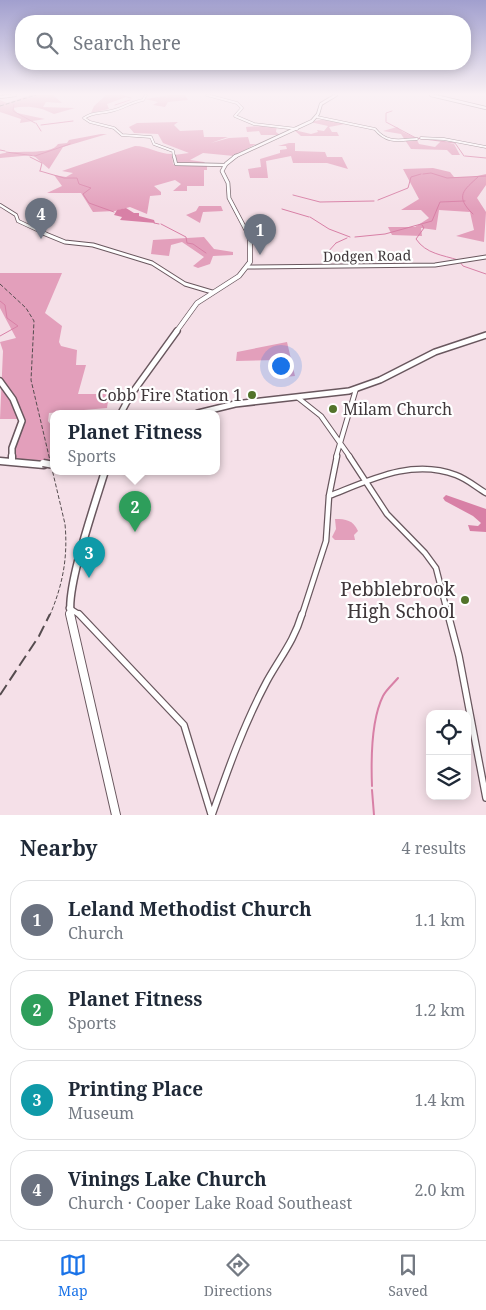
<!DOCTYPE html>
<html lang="en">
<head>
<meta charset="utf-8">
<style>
	body { margin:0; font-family:"Noto Serif",serif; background:#f6f6f7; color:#1f2937 }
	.controls { position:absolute; right:15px; bottom:15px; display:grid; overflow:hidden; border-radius:10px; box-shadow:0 2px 12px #0003 }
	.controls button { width:45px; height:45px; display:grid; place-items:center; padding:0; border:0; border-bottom:1px solid #e0e1e3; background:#fff; color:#1f2937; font:25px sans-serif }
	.you { position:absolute; left:280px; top:365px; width:18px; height:18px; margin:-12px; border:4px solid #fff; border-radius:50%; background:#1a73e8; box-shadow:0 0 0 8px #1a73e833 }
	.badge { display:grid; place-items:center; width:32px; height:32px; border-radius:50%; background:#1a73e8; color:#fff; font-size:16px; font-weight:700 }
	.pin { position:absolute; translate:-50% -41px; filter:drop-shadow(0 1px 2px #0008) }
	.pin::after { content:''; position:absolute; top:26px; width:18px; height:15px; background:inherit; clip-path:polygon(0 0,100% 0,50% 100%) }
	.popup { position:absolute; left:50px; top:410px; width:170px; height:65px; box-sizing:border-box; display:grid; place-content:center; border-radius:10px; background:#fff; filter:drop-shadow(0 1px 4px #0005); font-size:16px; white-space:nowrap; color:#747a83 }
	.popup b { font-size:19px; color:#1f2937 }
	.popup::after { content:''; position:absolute; left:50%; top:100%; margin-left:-10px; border:10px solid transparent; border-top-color:#fff }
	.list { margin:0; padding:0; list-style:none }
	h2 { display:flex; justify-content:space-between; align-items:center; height:65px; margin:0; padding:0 20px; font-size:21px }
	h2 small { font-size:16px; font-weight:400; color:#747a83 }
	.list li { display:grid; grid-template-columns:32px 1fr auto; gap:15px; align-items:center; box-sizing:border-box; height:80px; margin:0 10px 10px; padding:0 10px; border:1px solid #e0e1e3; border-radius:20px }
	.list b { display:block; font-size:19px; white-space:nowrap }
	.list p { margin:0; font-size:16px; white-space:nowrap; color:#747a83 }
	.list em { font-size:16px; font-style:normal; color:#747a83 }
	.icon { flex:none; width:28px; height:28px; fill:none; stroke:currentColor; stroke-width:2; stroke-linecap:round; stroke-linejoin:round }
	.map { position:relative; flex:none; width:486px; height:815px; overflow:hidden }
	.search { position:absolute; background:#fff; box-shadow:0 2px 12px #0003; left:15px; right:15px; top:15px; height:55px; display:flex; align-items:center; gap:12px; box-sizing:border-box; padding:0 18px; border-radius:20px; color:#747a83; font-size:19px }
	.sheet { height:425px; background:#fff }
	nav { display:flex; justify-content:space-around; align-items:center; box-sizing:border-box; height:70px; border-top:1px solid #e0e1e3; background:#fff; font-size:14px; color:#747a83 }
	nav a { display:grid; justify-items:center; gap:2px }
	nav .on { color:#1a73e8 }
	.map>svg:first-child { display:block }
	.green { fill:#e39fbb }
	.water { fill:#d880a6 }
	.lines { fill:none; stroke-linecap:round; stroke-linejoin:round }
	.stream-far1 { stroke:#d880a6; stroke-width:1 }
	.stream { stroke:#d880a6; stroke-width:2 }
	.minor-far5-casing { stroke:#69575e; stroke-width:3 }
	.minor-far4-casing { stroke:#69575e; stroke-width:4 }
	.minor-far3-casing { stroke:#69575e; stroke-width:5 }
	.minor-far2-casing { stroke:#69575e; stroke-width:6 }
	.minor-far1-casing { stroke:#69575e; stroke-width:7 }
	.minor-casing { stroke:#69575e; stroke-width:8 }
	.major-far5-casing { stroke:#69575e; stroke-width:4 }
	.major-far4-casing { stroke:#69575e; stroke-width:4.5 }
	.major-far3-casing { stroke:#69575e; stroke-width:5.5 }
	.major-far2-casing { stroke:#69575e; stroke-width:8 }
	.major-far1-casing { stroke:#69575e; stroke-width:9 }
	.major-casing { stroke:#69575e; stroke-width:10 }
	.minor-far5 { stroke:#fff; stroke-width:2 }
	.minor-far4 { stroke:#fff; stroke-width:2.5 }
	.minor-far3 { stroke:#fff; stroke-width:3 }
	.minor-far2 { stroke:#fff; stroke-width:4 }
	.minor-far1 { stroke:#fff; stroke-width:4.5 }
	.minor { stroke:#fff; stroke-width:5.5 }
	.major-far5 { stroke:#fff; stroke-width:2.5 }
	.major-far4 { stroke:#fff; stroke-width:3 }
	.major-far3 { stroke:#fff; stroke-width:4 }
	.major-far2 { stroke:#fff; stroke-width:5 }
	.major-far1 { stroke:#fff; stroke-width:6 }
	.major { stroke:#fff; stroke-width:8 }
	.rail-far1 { stroke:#554c4f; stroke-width:1; stroke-dasharray:4 2; stroke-linecap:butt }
	.rail { stroke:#554c4f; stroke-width:2; stroke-dasharray:12 5.5; stroke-linecap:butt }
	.major-bridge-casing { stroke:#69575e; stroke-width:9; stroke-linecap:butt }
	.major-bridge { stroke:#fff; stroke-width:6 }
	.poi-dot { fill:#52732a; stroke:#fff; stroke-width:2 }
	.labels { text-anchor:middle; stroke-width:4.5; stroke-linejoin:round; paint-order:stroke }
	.far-street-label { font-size:14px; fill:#3f373a; stroke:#fff }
	.poi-label { font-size:16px; fill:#3f373a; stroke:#fff; text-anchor:end }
	.near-poi-label { font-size:19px; fill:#3f373a; stroke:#fff; text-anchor:end }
</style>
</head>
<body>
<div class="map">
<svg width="486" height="815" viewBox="0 0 486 815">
	<rect width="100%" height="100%" fill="#f5e0e8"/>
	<path class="green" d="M30,95H53L62,103L46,102L43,107L75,108L54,114C41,107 26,105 13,108L17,113L45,119L20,123L21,119L0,112V100L7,103Z
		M106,95L129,96L107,104L109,109L91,113L94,106Z
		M170,95H185L188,100L168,102L165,107L153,105L158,102L145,99Z
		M325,119L345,124L329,127L332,132H337L339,136H301L294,130L311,134L318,132L317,130L324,131L328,126L310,122Z
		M178,122L174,125L180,131L203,130L204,137H228L211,143L229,138L248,137L250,144H256L234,156L203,153L190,160L204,162L207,165V170H204V186H187V191H173L181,184L175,180L154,186L161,192V195L150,196L147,214L130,207L115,211L93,212L81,193H47L62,186L54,175L66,177L73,173L62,171L135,146C148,146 158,154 172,154L173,164L175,165H193L177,164L174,155L189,153L163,143L158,134L134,133L129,127L137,123Z
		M277,125L276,132L280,135H261L259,131L247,132L246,127Z
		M397,127L403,132L416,138L419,144L435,147L441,141L454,144L460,155H452L447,150L411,149L401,134L383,131Z
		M101,134H107L63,147L49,169L33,155L0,158V154C17,149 51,156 58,144L67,143L69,140Z
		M289,143H295V151L325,152L327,157H342L348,169L327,163H293L291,156L266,161L268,178H250L248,169L261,167L260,159L280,153V150L287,149L286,146H278Z
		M433,168L450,172L454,177H473L486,174V185L477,198L486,212L484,242L456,236L474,230L470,212L439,210L436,230L421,228L422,236L392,235L388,227H415L429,218L421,210H401L419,199L403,169Z
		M199,206H221L223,211L203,212L200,223L186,215L196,211Z
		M204,237L214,249L233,252V255L213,256L210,264L198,268L193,266L204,257L182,242L171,245L169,256L151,254L153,240Z
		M0,273H62L45,313L62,326L59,342L61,346L77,350L76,365H86L78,394H109L107,408L49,413L48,421L54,429L51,442L54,463L12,460L20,419H0L3,351L0,342L16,338L0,308Z
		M287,342L295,376L285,377L279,360L236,361L237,352Z
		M335,519C346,519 353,520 358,531L354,535L355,540H335L332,537L336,529Z"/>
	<path class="water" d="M126,208L134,213H139V216L154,220L155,223L120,220L122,217L114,215L117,210Z
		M446,495L486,509V532L470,531L468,525L478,526L481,523L473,516L445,501L443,498Z"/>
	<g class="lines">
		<path class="stream-far1" d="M120,95L131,98
			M14,104L13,111L35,123
			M115,105L130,100
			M386,121V113L392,111
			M386,122L416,138L455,143L464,156
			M36,123L41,131
			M41,125L73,121
			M0,150L5,151
			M6,152L35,156L70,144
			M465,156L486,158
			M30,157L42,163L40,171
			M40,171L64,178H77L79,184L91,188L83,194L89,203L114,212
			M423,174L431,173L447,178L486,176
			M293,195L320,202L374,201
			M378,200L408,188L411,177L421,174
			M282,209L309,217
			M473,214C454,196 464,190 478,177
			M310,217L329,229L350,237
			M154,223L159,224
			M161,224L186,237L187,243L193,244L206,253
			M422,225L424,228L416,239C426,254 443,255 458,260
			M355,237L385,234L432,221L440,202L465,201
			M336,243L347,238
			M460,262L463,266L486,274
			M322,265L326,254L336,243
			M0,301L5,305L7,318L18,326L0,336"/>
		<path class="stream" d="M372,786C371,760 371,720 383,696C386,690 393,684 398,678
			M372,790L374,815"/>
		<defs>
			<path id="minor-far5" d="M146,95L143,100C131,102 122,109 111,111C100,114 94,111 84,118L90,122L114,128L122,135L151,137L154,144L173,151L174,157
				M207,95L237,103L242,108L235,116L254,124L297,129
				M317,117L375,129C387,144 399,140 417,139
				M421,138L444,139L486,147"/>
			<path id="minor-far4" d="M174,156L176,164L224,165
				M0,205L16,215L18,221L46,234"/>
			<path id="minor-far3" d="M43,233L65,242L93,245L152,263L185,284L212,292
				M248,267L435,265L486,257"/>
			<path id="minor-far2" d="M297,397L321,416L350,457
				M336,457L356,389"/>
			<path id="minor-far1" d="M349,456L387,514L425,553L436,568L448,615
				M329,496C370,480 412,458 456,475C467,479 476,487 486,493
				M69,608L80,615
				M302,615L326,541L329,496L337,456"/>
			<path id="minor" d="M79,614L184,725L211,814
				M448,614L459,656L486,798
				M212,815C228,769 244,724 267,681C281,656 294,641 302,614"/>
			<path id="major-far5" d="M431,95L486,108
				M0,97L15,95
				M234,157L312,121L318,114L321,104L336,95"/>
			<path id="major-far4" d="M236,156L226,164L222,171L228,183L229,198L248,234"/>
			<path id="major-far3" d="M176,332L197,303L239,276L250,262V237L248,233"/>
			<path id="major-far2" d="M0,381L13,399L22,421L12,448V457
				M121,413L130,396L177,331
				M198,413L235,404L349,391L380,380L435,352L486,335"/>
			<path id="major-far1" d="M12,456V462
				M0,461L44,465
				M71,615C65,589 96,501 105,471"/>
			<path id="major" d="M70,614L116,815"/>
		</defs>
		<use href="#minor-far5" class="minor-far5-casing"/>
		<use href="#minor-far4" class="minor-far4-casing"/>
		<use href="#minor-far3" class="minor-far3-casing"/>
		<use href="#minor-far2" class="minor-far2-casing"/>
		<use href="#minor-far1" class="minor-far1-casing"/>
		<use href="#minor" class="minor-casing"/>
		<use href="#major-far5" class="major-far5-casing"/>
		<use href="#major-far4" class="major-far4-casing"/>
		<use href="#major-far3" class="major-far3-casing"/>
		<use href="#major-far2" class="major-far2-casing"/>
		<use href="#major-far1" class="major-far1-casing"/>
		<use href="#major" class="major-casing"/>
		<use href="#minor-far5" class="minor-far5"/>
		<use href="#minor-far4" class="minor-far4"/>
		<use href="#minor-far3" class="minor-far3"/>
		<use href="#minor-far2" class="minor-far2"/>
		<use href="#minor-far1" class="minor-far1"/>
		<use href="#minor" class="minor"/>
		<use href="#major-far5" class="major-far5"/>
		<use href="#major-far4" class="major-far4"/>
		<use href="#major-far3" class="major-far3"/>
		<use href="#major-far2" class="major-far2"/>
		<use href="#major-far1" class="major-far1"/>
		<use href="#major" class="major"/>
		<path class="rail-far1" d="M0,106L36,95
			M0,284L26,308L34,321L31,380L65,524C68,557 63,584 50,615"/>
		<path class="rail" d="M0,695L39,636L50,614"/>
		<defs>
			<path id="major-bridge" d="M43,463L54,465"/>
		</defs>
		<use href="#major-bridge" class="major-bridge-casing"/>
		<use href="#major-bridge" class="major-bridge"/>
	</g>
	<linearGradient id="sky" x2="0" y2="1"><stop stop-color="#a19fce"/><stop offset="0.45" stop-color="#faf1f5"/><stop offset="1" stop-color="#faf1f5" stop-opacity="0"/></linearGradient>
	<rect width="486" height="209" fill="url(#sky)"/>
	<g class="poi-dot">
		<circle cx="252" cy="395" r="5"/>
		<circle cx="333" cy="409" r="5"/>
		<circle cx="465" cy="600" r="5"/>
	</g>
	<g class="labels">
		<g class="far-street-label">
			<text transform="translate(367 256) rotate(-1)" y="5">Dodgen Road</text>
		</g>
		<g class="poi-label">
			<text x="242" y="401">Cobb Fire Station 1</text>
			<text x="343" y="415" text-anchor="start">Milam Church</text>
		</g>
		<g class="near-poi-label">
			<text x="455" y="596">Pebblebrook<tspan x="455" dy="22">High School</tspan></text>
		</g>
	</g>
</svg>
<div class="controls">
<button><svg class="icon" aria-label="locate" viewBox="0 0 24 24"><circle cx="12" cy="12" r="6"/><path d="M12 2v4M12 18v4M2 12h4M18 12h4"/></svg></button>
<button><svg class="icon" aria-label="layers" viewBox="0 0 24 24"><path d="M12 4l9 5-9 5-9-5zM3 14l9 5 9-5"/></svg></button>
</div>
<div class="you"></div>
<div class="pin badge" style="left:260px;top:255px;background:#6b7280">1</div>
<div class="pin badge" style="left:135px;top:532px;background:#2e9e5b">2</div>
<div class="popup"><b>Planet Fitness</b>Sports</div>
<div class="pin badge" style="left:89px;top:578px;background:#0f9aa8">3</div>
<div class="pin badge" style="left:41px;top:239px;background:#6b7280">4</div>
<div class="search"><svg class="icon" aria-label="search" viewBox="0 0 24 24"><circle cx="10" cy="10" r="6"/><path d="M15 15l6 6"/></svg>Search here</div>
</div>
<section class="sheet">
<h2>Nearby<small>4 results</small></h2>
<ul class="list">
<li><span class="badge" style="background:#6b7280">1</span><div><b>Leland Methodist Church</b><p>Church</p></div><em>1.1 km</em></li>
<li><span class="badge" style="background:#2e9e5b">2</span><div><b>Planet Fitness</b><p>Sports</p></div><em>1.2 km</em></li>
<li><span class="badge" style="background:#0f9aa8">3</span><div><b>Printing Place</b><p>Museum</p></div><em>1.4 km</em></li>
<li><span class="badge" style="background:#6b7280">4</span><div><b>Vinings Lake Church</b><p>Church · Cooper Lake Road Southeast</p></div><em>2.0 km</em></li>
</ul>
</section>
<nav>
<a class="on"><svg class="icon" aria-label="map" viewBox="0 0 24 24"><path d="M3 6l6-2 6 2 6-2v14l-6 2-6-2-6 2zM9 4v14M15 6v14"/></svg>Map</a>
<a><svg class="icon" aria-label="directions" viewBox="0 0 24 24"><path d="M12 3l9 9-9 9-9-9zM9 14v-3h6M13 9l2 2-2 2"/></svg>Directions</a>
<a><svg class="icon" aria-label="saved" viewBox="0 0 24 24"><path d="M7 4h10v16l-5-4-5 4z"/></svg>Saved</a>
</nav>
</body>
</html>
